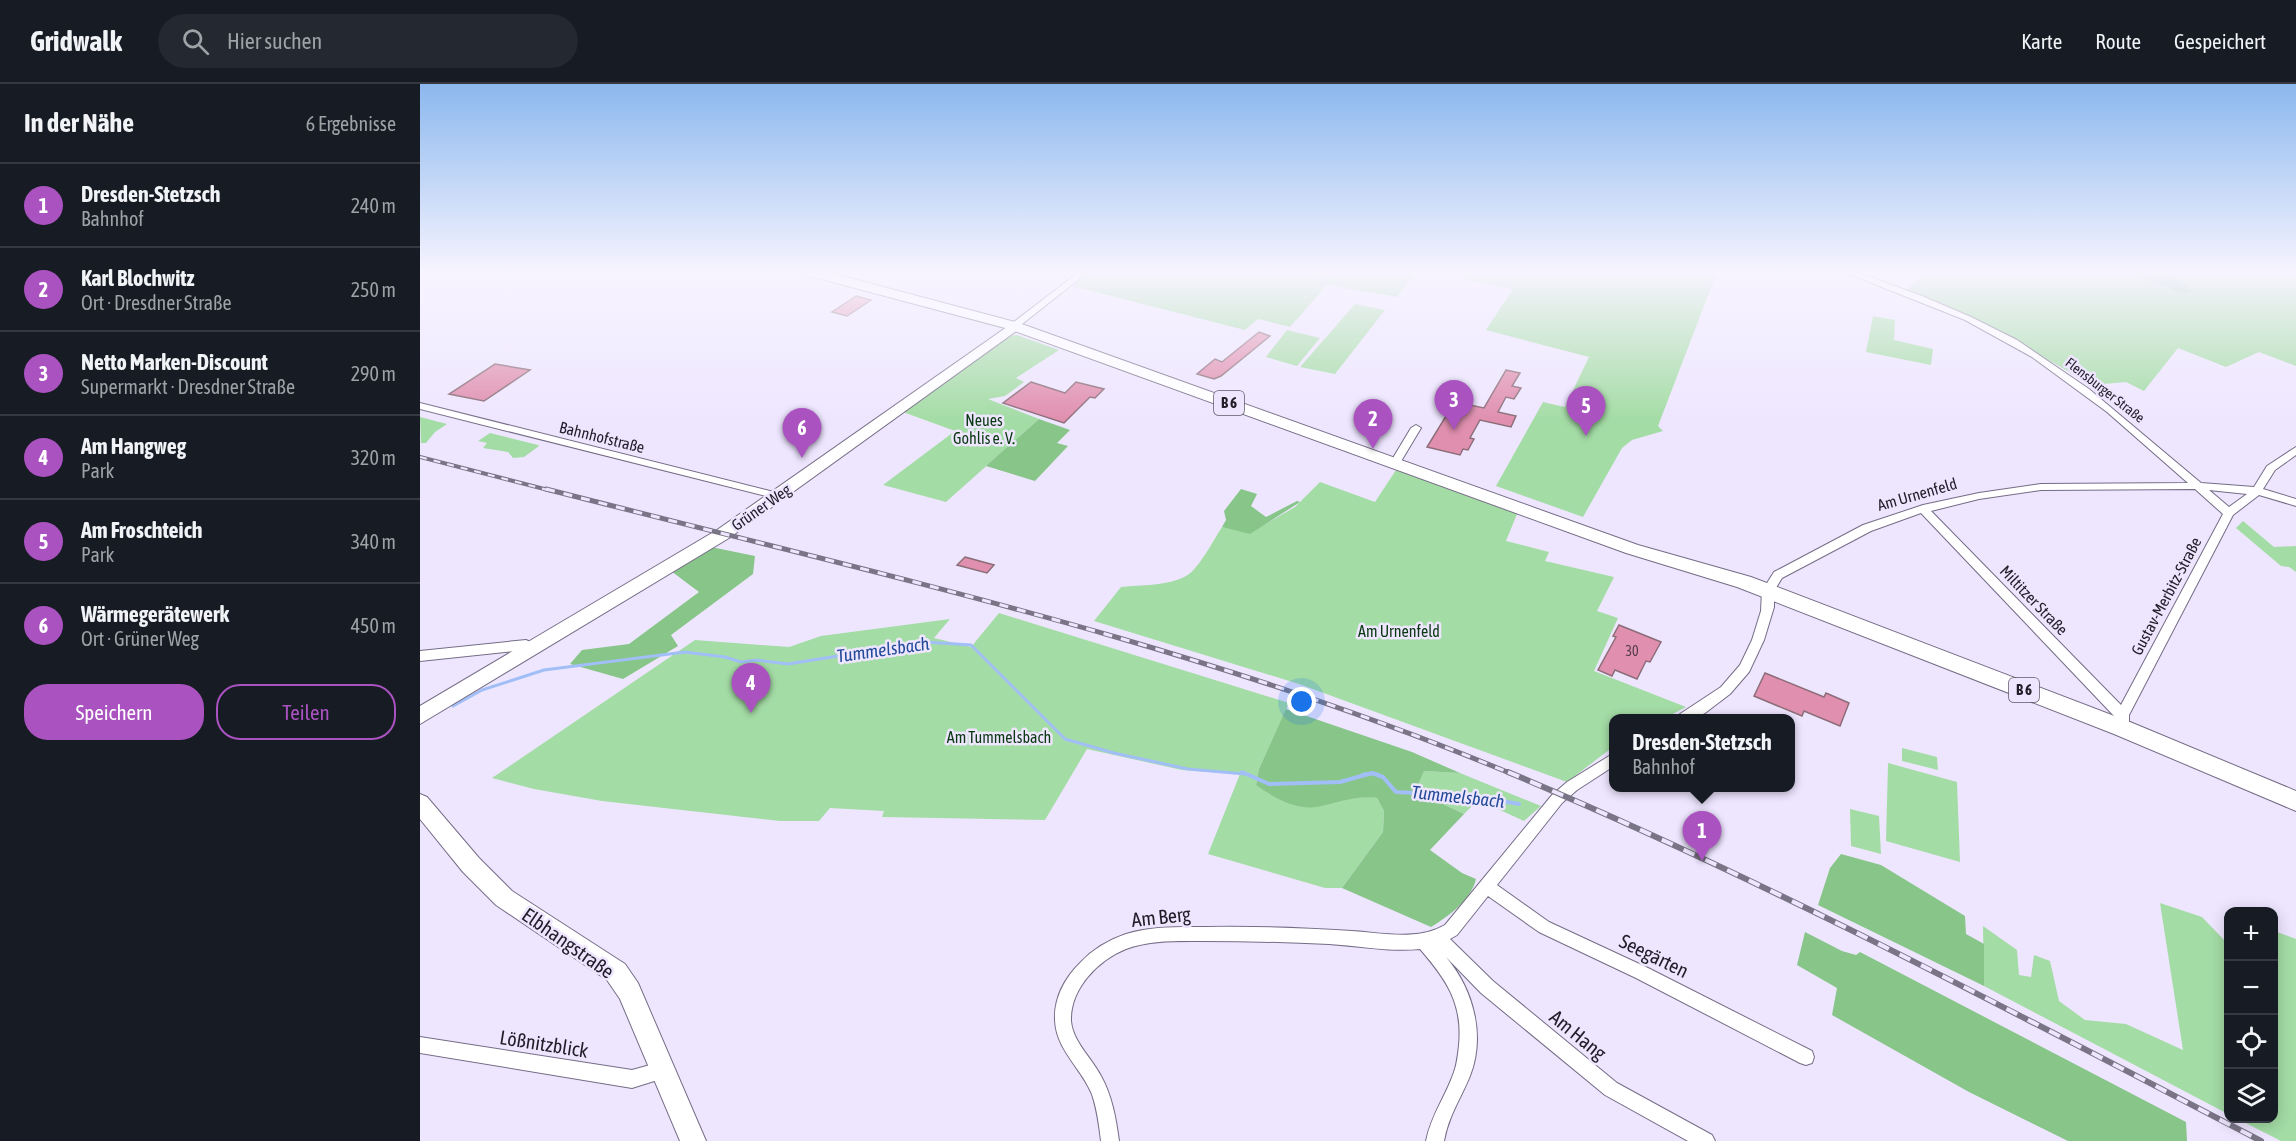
<!DOCTYPE html>
<html lang="de">
<head>
<meta charset="utf-8">
<style>
	body { margin:0; font-family:"Asap Condensed",sans-serif; background:#242831; color:#f1f3f6 }
	.controls { position:absolute; right:18px; bottom:18px; display:grid; overflow:hidden; border-radius:12px; box-shadow:0 3px 15px #0003 }
	.controls button { width:54px; height:54px; display:grid; place-items:center; padding:0; border:0; border-bottom:2px solid #363941; background:#171b24; color:#f1f3f6; font:30px sans-serif }
	.you { position:absolute; left:882px; top:618px; width:21px; height:21px; margin:-15px; border:4px solid #fff; border-radius:50%; background:#1a73e8; box-shadow:0 0 0 9px #1a73e833 }
	.badge { display:grid; place-items:center; width:39px; height:39px; border-radius:50%; background:#aa53c0; color:#fff; font-size:20px; font-weight:700 }
	.pin { position:absolute; translate:-50% -50px; filter:drop-shadow(0 2px 3px #0008) }
	.pin::after { content:''; position:absolute; top:32px; width:21px; height:18px; background:inherit; clip-path:polygon(0 0,100% 0,50% 100%) }
	.popup { position:absolute; left:1189px; top:630px; width:186px; height:78px; box-sizing:border-box; display:grid; place-content:center; border-radius:12px; background:#171b24; filter:drop-shadow(0 2px 4px #0005); font-size:20px; white-space:nowrap; color:#9ea1a6 }
	.popup b { font-size:22px; color:#f1f3f6 }
	.popup::after { content:''; position:absolute; left:50%; top:100%; margin-left:-12px; border:12px solid transparent; border-top-color:#171b24 }
	.list { margin:0; padding:0; list-style:none }
	h2 { display:flex; justify-content:space-between; align-items:center; height:78px; margin:0; padding:0 24px; font-size:26px }
	h2 small { font-size:20px; font-weight:400; color:#9ea1a6 }
	.list li { display:grid; grid-template-columns:39px 1fr auto; gap:18px; align-items:center; box-sizing:border-box; height:84px; padding:0 24px; border-top:2px solid #363941 }
	.list b { display:block; font-size:22px; white-space:nowrap }
	.list p { margin:0; font-size:20px; white-space:nowrap; color:#9ea1a6 }
	.list em { font-size:20px; font-style:normal; color:#9ea1a6 }
	.actions { display:flex; gap:12px; padding:18px 24px }
	.actions a { flex:1; padding:14px 0; border:2px solid #aa53c0; border-radius:24px; text-align:center; font-size:21px; color:#aa53c0 }
	.actions .main { background:#aa53c0; color:#fff }
	.icon { flex:none; width:33px; height:33px; fill:none; stroke:currentColor; stroke-width:2; stroke-linecap:round; stroke-linejoin:round }
	.map { position:relative; flex:none; width:1876px; height:1057px; overflow:hidden }
	header { display:flex; align-items:center; gap:36px; box-sizing:border-box; height:84px; padding:0 30px; background:#171b24; border-bottom:2px solid #363941 }
	header strong { font-size:28px }
	nav { display:flex; gap:33px; margin-inline-start:auto; font-size:21px }
	.search { width:420px; height:54px; background:#242831; display:flex; align-items:center; gap:15px; box-sizing:border-box; padding:0 21px; border-radius:33px; color:#9ea1a6; font-size:22px }
	main { display:flex }
	aside { flex:1; background:#171b24 }
	.map>svg:first-child { display:block }
	.green { fill:#a4dca5 }
	.forest { fill:#87c589 }
	.lines { fill:none; stroke-linecap:round; stroke-linejoin:round }
	.stream-far1 { stroke:#a1bff6; stroke-width:3 }
	.stream { stroke:#a1bff6; stroke-width:4 }
	.building { fill:#e08faf; stroke:#8c6d78; stroke-width:1.5 }
	.street-casing { stroke:#756c86; stroke-width:2 }
	.secondary-casing { stroke:#756c86; stroke-width:2 }
	.primary-casing { stroke:#756c86; stroke-width:2 }
	.street { fill:#fff; fill-rule:evenodd }
	.secondary { fill:#fff; fill-rule:evenodd }
	.primary { fill:#fff; fill-rule:evenodd }
	.rail-far2-casing { stroke:#7a7586; stroke-width:4 }
	.rail-far1-casing { stroke:#7a7586; stroke-width:5 }
	.rail-casing { stroke:#7a7586; stroke-width:6 }
	.rail-far2 { stroke:#eee6ff; stroke-width:2; stroke-dasharray:7; stroke-linecap:butt }
	.rail-far1 { stroke:#eee6ff; stroke-width:3; stroke-dasharray:9; stroke-linecap:butt }
	.rail { stroke:#eee6ff; stroke-width:4; stroke-dasharray:12; stroke-linecap:butt }
	.labels { text-anchor:middle; stroke-width:5; stroke-linejoin:round; paint-order:stroke }
	.far-street-label { font-size:14px; fill:#211e29; stroke:#eee6ff }
	.number-label { font-size:14px; fill:#513a4a }
	.shield { fill:#eee6ff; stroke:#5e5a69; stroke-width:1.5 }
	.shield-label { font-size:15px; font-weight:bold; fill:#211e29 }
	.park-label { font-size:16px; fill:#0a3811; stroke:#eee6ff }
	.street-label { font-size:16px; fill:#211e29; stroke:#eee6ff }
	.water-label { font-size:18px; font-style:italic; fill:#224a98; stroke:#eee6ff }
	.near-street-label { font-size:20px; fill:#211e29; stroke:#eee6ff }
</style>
</head>
<body>
<header>
<strong>Gridwalk</strong>
<div class="search"><svg class="icon" aria-label="search" viewBox="0 0 24 24"><circle cx="10" cy="10" r="6"/><path d="M15 15l6 6"/></svg>Hier suchen</div>
<nav><a>Karte</a><a>Route</a><a>Gespeichert</a></nav>
</header>
<main>
<aside>
<h2>In der Nähe<small>6 Ergebnisse</small></h2>
<ul class="list">
<li><span class="badge">1</span><div><b>Dresden-Stetzsch</b><p>Bahnhof</p></div><em>240 m</em></li>
<li><span class="badge">2</span><div><b>Karl Blochwitz</b><p>Ort · Dresdner Straße</p></div><em>250 m</em></li>
<li><span class="badge">3</span><div><b>Netto Marken-Discount</b><p>Supermarkt · Dresdner Straße</p></div><em>290 m</em></li>
<li><span class="badge">4</span><div><b>Am Hangweg</b><p>Park</p></div><em>320 m</em></li>
<li><span class="badge">5</span><div><b>Am Froschteich</b><p>Park</p></div><em>340 m</em></li>
<li><span class="badge">6</span><div><b>Wärmegerätewerk</b><p>Ort · Grüner Weg</p></div><em>450 m</em></li>
</ul>
<div class="actions"><a class="main">Speichern</a><a>Teilen</a></div>
</aside>
<div class="map">
<svg width="1876" height="1057" viewBox="0 0 1876 1057">
	<rect width="100%" height="100%" fill="#eee6ff"/>
	<path class="green" d="M669,188H894L914,192L918,188H996L977,213L907,201L870,243L838,235L825,246L652,202Z
		M1049,188H1297L1238,342L1243,347L1212,356L1202,364L1163,433L1076,402L1123,318L1145,323L1169,273L1066,246L1093,205L1043,195Z
		M1505,188H1876V282L1839,268L1806,283L1758,264L1724,307L1706,298L1672,301L1569,242L1487,206Z
		M935,220L965,226L915,290L880,283Z
		M1453,232L1475,236L1474,256L1513,265L1511,281L1446,268Z
		M867,246L900,254L877,282L846,273Z
		M597,251L639,266L596,294L604,298L585,312L568,315L619,335L526,418L463,401L535,347L483,328L587,252Z
		M0,333L27,340L15,348L6,359H1Z
		M70,349L118,361L119,362L104,373L93,374L88,368L63,364L67,359L58,357Z
		M976,386L1097,430L1086,457L1129,468L1125,477L1194,493L1177,527L1198,534L1174,587L1266,623L1245,634H1194L1193,663L1147,698L879,600L674,537L701,503C721,501 748,502 766,492C779,485 794,455 802,443L830,449L875,423L900,398L955,418Z
		M1823,437L1854,463L1876,462V488L1869,483L1861,482L1816,444Z
		M579,529L869,619L839,685L836,701L893,723L943,712L957,714L964,727L963,748L922,804H905L788,770L820,690L762,686L667,665L625,736L462,733L464,727L410,724L399,737H360L182,717L114,705L72,694L275,556L369,563L401,552L530,535L514,554L551,563Z
		M1482,664L1517,673L1518,686L1482,677Z
		M1468,679L1537,698L1540,778L1466,757Z
		M1004,687L1040,689L1121,722L1104,737L1058,716L1044,730L1002,710L999,699Z
		M1430,725L1459,732L1461,770L1431,762Z
		M1740,819L1782,833L1808,860V1030L1564,902L1563,842L1597,866L1599,891L1611,893L1614,871L1630,877L1639,917L1665,936L1706,940L1763,966Z
		M1854,847L1876,855V1057H1861L1818,1035L1854,1034Z"/>
	<path class="forest" d="M1724,188C1748,188 1757,195 1774,208L1760,209L1719,192Z
		M619,335L650,346L637,359L648,362L615,397L566,382Z
		M821,405L837,410L831,422L846,433L877,417L880,418L830,450L802,443L806,436L804,427Z
		M291,463L335,472L333,490L251,551L258,562L203,595L150,580L162,566L209,560L279,508L251,487Z
		M866,625L992,668L1040,689L1004,687L999,699L1002,710L1044,730L1010,766L1042,789L1056,795C1051,816 1029,832 1011,843L922,804L963,748L964,727L957,714C936,711 918,719 897,723C875,726 853,713 836,701L839,685Z
		M1421,770L1461,781L1545,832L1546,850L1564,860V902L1398,821L1410,784Z
		M1385,848L1422,867L1436,871L1440,868L1766,1038L1767,1057H1648L1549,1008L1412,931L1417,904L1377,881Z"/>
	<g class="lines">
		<path class="stream-far1" d="M33,622L62,606L124,586L265,568L305,573L321,578L337,576L368,580L505,558L551,561L645,655L694,669L768,685L825,690
			M943,690H958"/>
		<path class="stream" d="M822,688L849,700L920,698L952,689L963,693L976,708L1053,712L1099,720"/>
	</g>
	<path class="building" d="M436,212L451,216L427,232L412,228Z
		M839,248L850,252L801,292L794,295L777,290L795,275L802,278Z
		M75,280L110,286L64,317L29,310Z
		M1086,286L1100,289L1092,302L1101,304L1094,315L1086,313L1078,328L1096,332L1091,343L1060,336L1050,354L1054,355L1048,366L1043,365L1040,371L1007,363L1029,327L1045,331L1050,321L1064,324Z
		M611,298L645,309L656,298L684,305L675,314L670,313L644,339L583,319Z
		M545,473L574,481L567,489L537,481Z
		M1199,541L1241,558L1230,578L1226,577L1217,595L1195,586L1192,592L1178,586L1196,553L1193,552Z
		M1345,589L1404,613L1406,609L1429,619L1420,642L1384,627L1382,632L1334,612Z"/>
	<g class="lines">
		<defs>
			<path id="street" d="M659,188H668L597,244H591V240Z
				M1424,188H1436L1502,212L1551,233L1597,256L1669,305L1781,399L1834,403L1847,382L1876,363V371L1855,386L1843,405L1876,415V422L1839,411L1813,431L1709,631V644L1707,648L1702,649L1697,648L1695,633L1501,429L1451,447L1362,494L1354,507V523L1344,556L1329,588L1310,610L1285,629L1275,634H1259L1260,630L1301,603L1320,581L1332,556L1341,527L1342,507L1354,488L1443,441L1503,421L1559,409L1621,400L1768,399L1687,328L1612,273L1545,236ZM1775,405L1803,430L1701,621L1511,427L1559,415L1621,406ZM1789,406L1827,410L1809,423Z
				M0,319L358,409L363,412L358,415L0,325Z
				M996,341L1001,344L980,379L975,382L971,381L970,379L991,344Z
				M106,556L110,558L117,565L115,568L111,570L104,566L0,577V567Z
				M1194,669V682L1157,706L1142,719L1077,801L1129,838L1228,884L1392,967L1394,973L1392,979L1386,981L1380,979L1216,894L1119,848L1068,812L1037,851L1030,855L1073,897L1197,999L1292,1051L1295,1057H1268L1185,1011L1061,909L1026,873C1053,905 1066,951 1050,992C1041,1014 1028,1033 1024,1057H1006C1011,1031 1026,1012 1034,988C1037,980 1038,970 1039,961C1043,919 1026,895 1000,865C970,868 939,862 909,860C867,858 825,857 782,857C757,857 730,856 706,865C678,876 650,905 651,937C653,958 671,973 681,992C692,1012 696,1034 699,1057H681C679,1041 677,1023 671,1008C660,983 636,965 635,936C634,914 645,894 660,879C672,866 688,856 706,850C732,842 759,843 787,843C835,842 884,844 932,847C963,849 997,857 1025,841L1132,711L1147,698Z
				M0,953L212,986L241,978L247,981L250,987L247,993L212,1004L0,969Z"/>
			<path id="secondary" d="M594,238L599,239L601,242L599,245L309,454L0,640V622L297,446Z
				M0,710L7,713L59,774L92,807L205,880L218,899L286,1057H260L200,915L187,896L76,821L43,788L0,735Z"/>
			<path id="primary" d="M384,188H407L599,239L1218,461L1331,493L1710,638L1876,707V727L1694,650L1317,503L1206,469L589,245L386,191Z"/>
		</defs>
		<use href="#street" class="street-casing"/>
		<use href="#secondary" class="secondary-casing"/>
		<use href="#primary" class="primary-casing"/>
		<use href="#street" class="street"/>
		<use href="#secondary" class="secondary"/>
		<use href="#primary" class="primary"/>
		<defs>
			<path id="rail-far2" d="M0,373L132,407"/>
			<path id="rail-far1" d="M126,405C453,489 778,559 1092,690"/>
			<path id="rail" d="M1088,688C1346,796 1593,928 1841,1057"/>
		</defs>
		<use href="#rail-far2" class="rail-far2-casing"/>
		<use href="#rail-far1" class="rail-far1-casing"/>
		<use href="#rail" class="rail-casing"/>
		<use href="#rail-far2" class="rail-far2"/>
		<use href="#rail-far1" class="rail-far1"/>
		<use href="#rail" class="rail"/>
	</g>
	<linearGradient id="sky" x2="0" y2="1"><stop stop-color="#8bb8ee"/><stop offset="0.56" stop-color="#f7f4ff"/><stop offset="1" stop-color="#f7f4ff" stop-opacity="0"/></linearGradient>
	<rect width="1876" height="336" fill="url(#sky)"/>
	<g class="labels">
		<g class="far-street-label">
			<text transform="translate(1685 306) rotate(38)" y="5">Flensburger Straße</text>
		</g>
		<g class="number-label">
			<text x="1212" y="572">30</text>
		</g>
		<g class="shield">
			<rect x="794" y="307" width="30" height="24" rx="4.5"/>
			<rect x="1589" y="594" width="30" height="24" rx="4.5"/>
		</g>
		<g class="shield-label">
			<text x="809" y="324">B 6</text>
			<text x="1604" y="611">B 6</text>
		</g>
		<g class="park-label">
			<text x="564" y="342">Neues<tspan x="564" dy="18">Gohlis e. V.</tspan></text>
			<text x="979" y="553">Am Urnenfeld</text>
			<text x="579" y="659">Am Tummelsbach</text>
		</g>
		<g class="street-label">
			<text transform="translate(182 353) rotate(14)" y="6">Bahnhofstraße</text>
			<text transform="translate(1497 410) rotate(-16)" y="6">Am Urnenfeld</text>
			<text transform="translate(341 423) rotate(-35)" y="6">Grüner Weg</text>
			<text transform="translate(1746 512) rotate(-62)" y="6">Gustav-Merbitz-Straße</text>
			<text transform="translate(1614 516) rotate(46)" y="6">Miltitzer Straße</text>
		</g>
		<g class="water-label">
			<text transform="translate(463 566) rotate(-8)" y="6">Tummelsbach</text>
			<text transform="translate(1038 713) rotate(6)" y="6">Tummelsbach</text>
		</g>
		<g class="near-street-label">
			<text transform="translate(741 833) rotate(-6)" y="7">Am Berg</text>
			<text transform="translate(148 859) rotate(35)" y="7">Elbhangstraße</text>
			<text transform="translate(1234 872) rotate(26)" y="7">Seegärten</text>
			<text transform="translate(1158 951) rotate(39)" y="7">Am Hang</text>
			<text transform="translate(124 960) rotate(9)" y="7">Lößnitzblick</text>
		</g>
	</g>
</svg>
<div class="controls">
<button>+</button>
<button>−</button>
<button><svg class="icon" aria-label="locate" viewBox="0 0 24 24"><circle cx="12" cy="12" r="6"/><path d="M12 2v4M12 18v4M2 12h4M18 12h4"/></svg></button>
<button><svg class="icon" aria-label="layers" viewBox="0 0 24 24"><path d="M12 4l9 5-9 5-9-5zM3 14l9 5 9-5"/></svg></button>
</div>
<div class="you"></div>
<div class="pin badge" style="left:1282px;top:777px">1</div>
<div class="popup"><b>Dresden-Stetzsch</b>Bahnhof</div>
<div class="pin badge" style="left:953px;top:365px">2</div>
<div class="pin badge" style="left:1034px;top:346px">3</div>
<div class="pin badge" style="left:331px;top:629px">4</div>
<div class="pin badge" style="left:1166px;top:352px">5</div>
<div class="pin badge" style="left:382px;top:374px">6</div>
</div>
</main>
</body>
</html>
